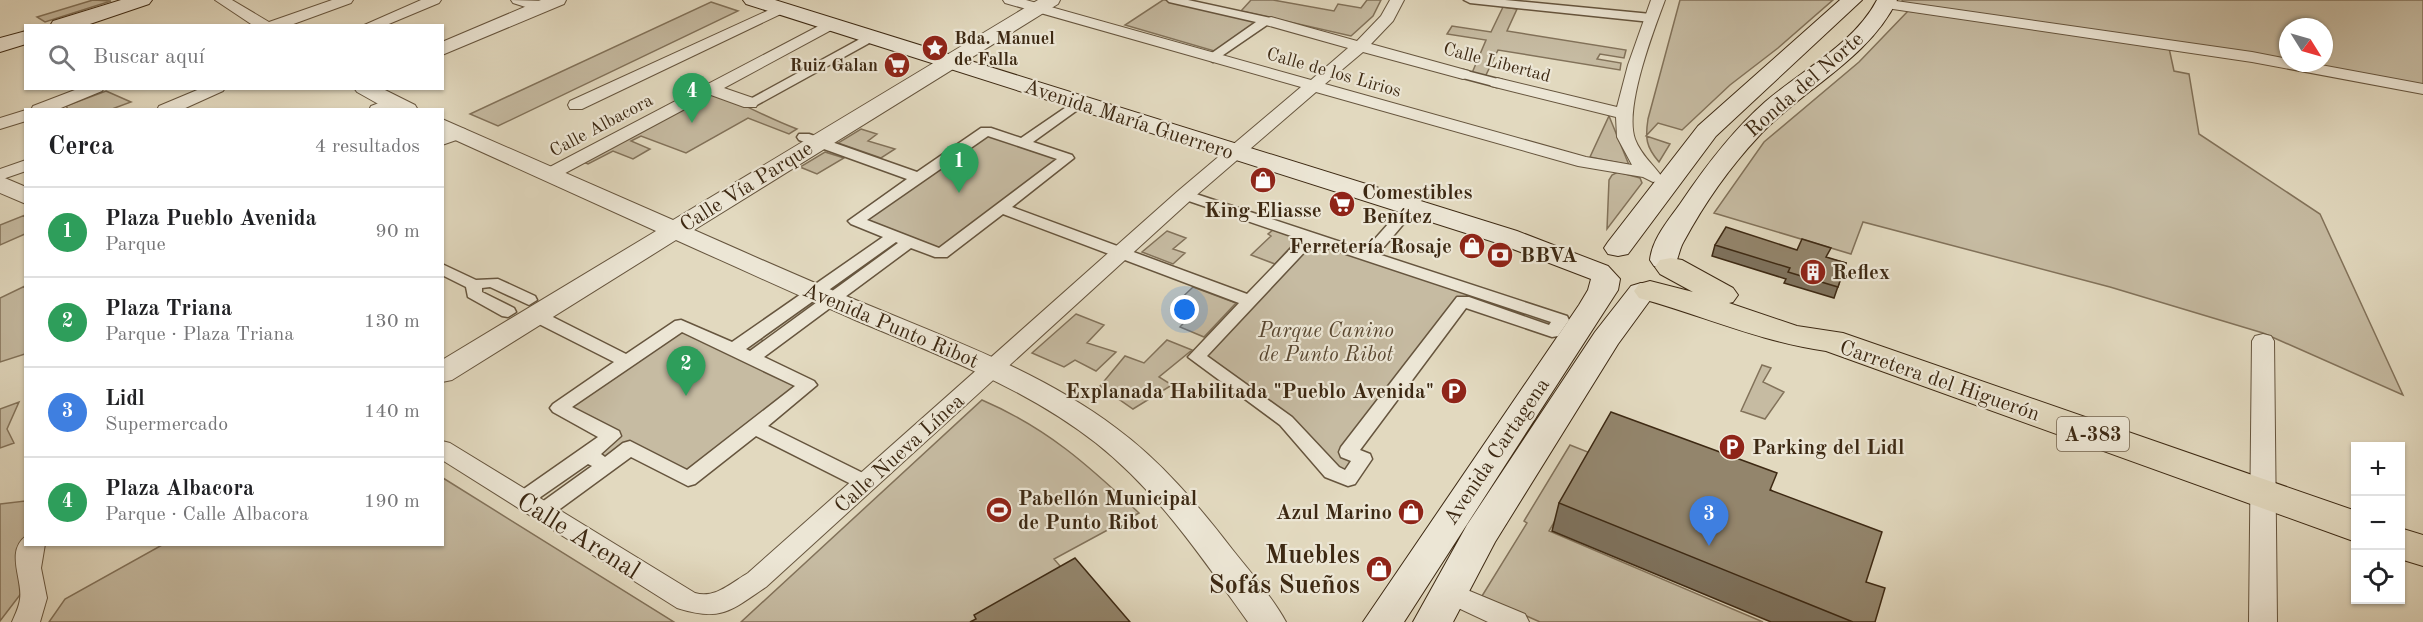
<!DOCTYPE html>
<html lang="es">
<head>
<meta charset="utf-8">
<style>
	body { margin:0; font-family:"Old Standard TT",serif; background:#f6f6f6; color:#202124 }
	.controls { position:absolute; right:18px; bottom:18px; display:grid; overflow:hidden; border-radius:0px; box-shadow:0 2px 4px #0004 }
	.controls button { width:54px; height:54px; display:grid; place-items:center; padding:0; border:0; border-bottom:2px solid #e0e0e0; background:#fff; color:#202124; font:30px sans-serif }
	.compass { position:absolute; left:2279px; top:18px; width:54px; height:54px; border-radius:50%; background:#fff; box-shadow:0 2px 4px #0004; rotate:127deg }
	.you { position:absolute; left:1185px; top:310px; width:21px; height:21px; margin:-15px; border:4px solid #fff; border-radius:50%; background:#1a73e8; box-shadow:0 0 0 9px #1a73e833 }
	.badge { display:grid; place-items:center; width:39px; height:39px; border-radius:50%; background:#8f2418; color:#fff; font-size:20px; font-weight:700 }
	.pin { position:absolute; translate:-50% -50px; filter:drop-shadow(0 2px 3px #0008) }
	.pin::after { content:''; position:absolute; top:32px; width:21px; height:18px; background:inherit; clip-path:polygon(0 0,100% 0,50% 100%) }
	.list { margin:0; padding:0; list-style:none }
	h2 { display:flex; justify-content:space-between; align-items:center; height:78px; margin:0; padding:0 24px; font-size:26px }
	h2 small { font-size:20px; font-weight:400; color:#757577 }
	.list li { display:grid; grid-template-columns:39px 1fr auto; gap:18px; align-items:center; box-sizing:border-box; height:90px; padding:0 24px; border-top:2px solid #e0e0e0 }
	.list b { display:block; font-size:22px; white-space:nowrap }
	.list p { margin:0; font-size:20px; white-space:nowrap; color:#757577 }
	.list em { font-size:20px; font-style:normal; color:#757577 }
	.icon { flex:none; width:33px; height:33px; fill:none; stroke:currentColor; stroke-width:2; stroke-linecap:round; stroke-linejoin:round }
	.map { position:relative; flex:none; width:2423px; height:622px; overflow:hidden }
	.search { position:absolute; background:#fff; box-shadow:0 2px 4px #0004; left:24px; top:24px; width:420px; height:66px; display:flex; align-items:center; gap:15px; box-sizing:border-box; padding:0 21px; border-radius:0px; color:#757577; font-size:22px }
	.panel { position:absolute; background:#fff; box-shadow:0 2px 4px #0004; left:24px; top:108px; width:420px; height:438px; border-radius:0px }
	.map>svg:first-child { display:block }
	.green { fill:#c6bba2; stroke:#82725a; stroke-width:1.5 }
	.lines { fill:none; stroke-linecap:round; stroke-linejoin:round }
	.pedestrian-casing { stroke:#66553e; stroke-width:3 }
	.minor-casing { stroke:#66553e; stroke-width:2 }
	.tertiary-casing { stroke:#66553e; stroke-width:2 }
	.secondary-casing { stroke:#3d2913; stroke-width:2 }
	.primary-casing { stroke:#3d2913; stroke-width:2 }
	.pedestrian { fill:#ece6d5; fill-rule:evenodd }
	.minor { fill:#ece6d5; fill-rule:evenodd }
	.tertiary { fill:#ece6d5; fill-rule:evenodd }
	.secondary { fill:#ece6d5; fill-rule:evenodd }
	.primary { fill:#e2d9bf; fill-rule:evenodd }
	.wall { fill:#7e725d; stroke:#3d2913; stroke-width:1.5 }
	.building { fill:#93856c; stroke:#3d2913; stroke-width:1.5 }
	.labels { text-anchor:middle; stroke-width:4.5; stroke-linejoin:round; paint-order:stroke }
	.far-poi-label { font-size:18px; font-weight:bold; fill:#3d2913; stroke:#ece6d5; text-anchor:start }
	.far-street-label { font-size:18px; fill:#3d2913; stroke:#ece6d5 }
	.shield { fill:#ece6d5; stroke:#72624d; stroke-width:1.5 }
	.shield-label { font-size:20px; font-weight:bold; fill:#3d2913 }
	.street-label { font-size:21px; fill:#3d2913; stroke:#ece6d5 }
	.poi-label { font-size:21px; font-weight:bold; fill:#3d2913; stroke:#ece6d5; text-anchor:start }
	.park-label { font-size:21px; font-style:italic; fill:#584630; stroke:#ece6d5 }
	.near-street-label { font-size:26px; fill:#3d2913; stroke:#ece6d5 }
	.near-poi-label { font-size:26px; font-weight:bold; fill:#3d2913; stroke:#ece6d5; text-anchor:end }
</style>
</head>
<body>
<div class="map">
<svg width="2423" height="622" viewBox="0 0 2423 622">
	<rect width="100%" height="100%" fill="#e2d9bf"/>
	<filter id="stains"><feTurbulence type="fractalNoise" baseFrequency=".00333" numOctaves="4"/><feColorMatrix values="0 0 0 0 .2 0 0 0 0 .09 0 0 0 0 .02 0 0 0 .5 -.17"/></filter>
	<radialGradient id="worn" r=".72"><stop offset=".6" stop-color="#630" stop-opacity="0"/><stop offset="1" stop-color="#630" stop-opacity=".3"/></radialGradient>
	<path class="green" d="M93,0L111,1L45,22L37,17Z
		M1163,0H1173L1265,21L1221,53L1125,25Z
		M1251,0H1273L1334,11L1338,4L1361,8L1367,0H1381L1373,16L1351,36L1241,11Z
		M1680,0H1833L1778,48L1730,85L1682,130L1658,123L1646,136L1670,144L1659,162C1646,147 1645,138 1648,119Z
		M1902,0H2423V86L2301,63H2324V27H2288V61L1903,3Z
		M711,2L738,11L498,126L470,114Z
		M1503,7L1517,9L1507,31L1626,50L1624,58L1600,54L1597,59L1621,63L1620,70L1498,50L1485,77L1472,73L1486,40L1447,34L1452,26L1491,32Z
		M1908,11L2169,48L2174,71L2189,74L2199,134L2320,214L2403,395L2263,333L2110,287L1863,222L1851,254L1714,213L1764,142L1859,62Z
		M710,89C741,103 765,117 797,129L789,134L748,118L686,153L641,136L631,141L650,149L633,159L613,151L588,164L583,162Z
		M106,91L131,102L112,109H68L66,106Z
		M1609,116L1629,165L1590,157Z
		M861,129L877,134L868,141L895,149L881,158L838,143Z
		M986,131L1067,158L941,254L856,221Z
		M825,152L844,158L817,174L800,167Z
		M1618,172L1640,178L1642,183L1607,229L1609,180L1612,175Z
		M25,215V234L0,245V225Z
		M1273,230L1299,238L1275,264L1251,255L1271,236L1268,234Z
		M1167,231L1186,238L1173,249L1185,253L1173,264L1142,252Z
		M1310,237L1561,320L1552,332L1463,301L1349,452L1363,459L1348,479L1286,421L1197,357Z
		M25,286V354L0,362V298Z
		M1193,287L1236,303L1204,337L1180,327L1190,316L1171,308Z
		M1076,314L1104,325L1087,343L1116,352L1096,371L1075,360L1064,367L1032,353Z
		M681,325L733,350L754,336L770,344L752,358L808,385L688,479L630,448L606,466L587,455L612,437L559,408Z
		M1167,340L1192,350L1159,377L1172,385L1133,409L1100,386L1125,356L1144,363Z
		M1762,365L1771,368L1763,382L1784,392L1765,419L1741,411Z
		M982,400C1047,428 1088,465 1139,513L1054,559L1066,573L981,622H741Z
		M19,402L7,429L14,443L0,448V409Z
		M1570,445L1590,453L1599,445L1549,531L1763,622H1540L1482,596L1527,523L1524,521Z
		M443,478L674,622H49L65,599L162,545L442,544Z
		M25,501L26,587L0,621V504Z"/>
	<g class="lines">
		<defs>
			<path id="pedestrian" d="M1167,0H1188L1275,19L1277,22L1275,25H1267L1213,62L1207,58L1209,55L1256,22L1169,2Z
				M1464,0H1505L1651,14L1657,18L1651,22L1470,3Z
				M869,34L875,38L873,41L755,106H745L743,103Z
				M1463,70L1502,80L1503,83L1497,87L1459,77L1457,74L1459,71Z
				M1078,99L1085,103L1083,106L1033,142L1072,155L1074,158L1012,207L1247,294L1300,239L1180,198L1178,195L1180,192H1190L1365,250L1405,205L1410,204L1417,208L1378,254L1567,316L1569,320L1558,336L1552,337L1466,308L1360,450L1370,454L1372,459L1355,484L1348,486L1325,477L1280,425L1188,357L1239,303L1003,214L947,257H935L911,248L764,357L814,381L817,385L768,426L873,478L876,483L873,488L866,490L859,488L756,436L695,484L688,486L631,457L549,517L542,519L535,517L532,512L535,507L592,466L588,464L529,505L522,507L515,505L512,500L515,495L598,437L553,412L550,408L553,404L614,362L531,320L529,316L531,312H543L626,354L675,321L681,320L732,342L883,237L851,224L848,221L907,179L799,140L797,137L799,134H809L917,172L981,128H991L1021,138ZM988,136L1057,159L939,248L867,220ZM896,242L898,243L750,351L746,349ZM1313,243L1551,322L1549,325L1469,297H1457L1341,447L1339,452L1341,457L1351,461L1345,470L1339,467L1292,417L1207,356ZM682,332L795,386L687,470L630,441L623,443L605,457L601,454L621,436L619,431L572,407Z
				M442,264L476,280L498,279L535,296L537,300L529,305L490,287L482,288V292L514,308L516,312L508,317L502,316L468,297L466,287L442,275Z"/>
			<path id="minor" d="M215,0H232L269,22L332,0H353L351,3L288,26H254Z
				M421,0H441L439,3L384,26H362Z
				M511,0L545,1L552,5L550,8L535,10L513,3Z
				M1003,0H1026L1311,80L1348,48L1266,25L1263,22L1266,19L1271,17L1357,41L1381,16L1390,0H1404L1393,21L1371,44L1469,71L1471,74L1469,77L1463,79L1363,52L1325,84L1586,157L1632,165L1617,137L1616,117L1491,86L1489,83L1497,78L1617,107L1628,65L1651,0H1665C1653,32 1624,108 1635,139C1641,155 1653,164 1662,177L1659,181L1653,182L1643,177L1578,166L1316,92L1192,199L766,587C730,611 722,622 677,608L442,460V441L450,443L695,593C715,599 731,583 748,573L1178,191L1301,87L1005,3Z
				M1889,0L2252,52L2288,59V63H2310L2423,84V94L2252,62L1886,8L1879,4L1881,1Z
				M780,5L785,6L787,9L785,12L582,109H570L568,105L570,101Z
				M830,20L835,22L838,25L835,28L724,88L756,99L758,103L756,107H744L711,95L556,178H544L541,174L544,170Z
				M80,88H104L102,91L56,110H31L33,106Z
				M202,88H225L223,91L181,110H157L159,106Z
				M392,98L398,99L400,103C393,112 380,110 369,110L371,106Z
				M26,110V121L0,129V118Z
				M459,128L465,129L468,133L465,137L442,145V134Z
				M26,160V171L0,180V169Z
				M2263,334L2271,336L2274,341L2277,622H2249L2252,341L2255,336Z
				M26,536V544H45L41,568L47,598L40,622H12C15,615 19,607 20,599C23,580 5,551 26,536Z
				M1448,582L1525,614L1529,622H1488L1439,599L1435,592L1439,585Z"/>
			<path id="tertiary" d="M541,0H566L564,4L442,55V42Z
				M1038,0H1060L1058,4L694,230C753,256 813,283 873,307C957,342 1043,373 1116,428C1161,461 1198,505 1232,549C1250,572 1272,596 1286,622H1248C1203,559 1158,492 1096,443C1024,387 938,355 855,320C795,294 736,267 676,240L452,380L442,382V360L656,231L442,134V119L673,220Z
				M354,88H381L415,105L418,110H389L357,92Z
				M0,176L26,187V204L0,193Z"/>
			<path id="secondary" d="M121,0H152L149,4L84,26H50L53,21Z
				M743,0H775L1517,231L1608,266L1620,279L1618,290L1404,622H1363L1579,305L1588,290L1591,279L1497,243L746,4Z
				M1840,0H1862L1716,136L1628,254L1618,256L1608,254L1604,248L1608,242L1698,126Z
				M1877,0H1897C1869,59 1801,90 1758,137C1729,168 1704,204 1684,241C1679,249 1679,258 1674,266L1664,269L1654,266L1650,260C1652,239 1668,221 1680,204C1705,167 1732,131 1765,102C1802,70 1854,44 1877,0Z
				M26,31V44L0,52V38Z
				M1641,283L1651,286L1656,292L1618,344L1495,542L1453,622H1413L1467,525L1595,332L1631,286Z"/>
			<path id="primary" d="M1671,258L1682,260L1733,288L1738,295L1733,302L1729,303L1797,326L1843,333L2356,511V542L1826,351C1761,342 1701,315 1639,298L1634,291L1639,284L1650,281L1693,292L1660,274L1655,267L1660,260Z
				M2400,528L2423,535V566L2400,559Z"/>
		</defs>
		<use href="#pedestrian" class="pedestrian-casing"/>
		<use href="#minor" class="minor-casing"/>
		<use href="#tertiary" class="tertiary-casing"/>
		<use href="#secondary" class="secondary-casing"/>
		<use href="#primary" class="primary-casing"/>
		<use href="#pedestrian" class="pedestrian"/>
		<use href="#minor" class="minor"/>
		<use href="#tertiary" class="tertiary"/>
		<use href="#secondary" class="secondary"/>
		<use href="#primary" class="primary"/>
	</g>
	<path class="wall" d="M1715,245L1797,250L1846,263L1834,298L1784,283L1786,279L1712,256Z
		M1771,490L1866,582L1875,622H1771L1552,531L1559,503Z"/>
	<path class="building" d="M1726,227L1797,250L1802,239L1831,248L1826,257L1846,263L1838,287L1788,272L1790,268L1715,245Z
		M1611,412L1777,473L1770,490L1882,532L1866,582L1885,588L1875,622H1853L1559,503Z
		M1075,558L1130,622H970L976,619L974,615Z"/>
	<defs>
		<symbol id="sight-disc" viewBox="-11 -11 22 22"><circle r="9.5" fill="#8f2418" stroke="#ece6d5"/><path d="M0-6L1.8-2.2L6-1.7L2.9 1.2L3.7 5.4L0 3.3L-3.7 5.4L-2.9 1.2L-6-1.7L-1.8-2.2Z" fill="#fff"/></symbol>
		<symbol id="supermarket-disc" viewBox="-11 -11 22 22"><circle r="9.5" fill="#8f2418" stroke="#ece6d5"/><path d="M-6-5.5h2.5l.6 2H6L4.5 2H-2.5L-4.4-4H-6ZM-1.5 3.2a1.3 1.3 0 1 0 .1 0ZM3 3.2a1.3 1.3 0 1 0 .1 0Z" fill="#fff"/></symbol>
		<symbol id="shop-disc" viewBox="-11 -11 22 22"><circle r="9.5" fill="#8f2418" stroke="#ece6d5"/><path d="M-5-2.5h2.3a2.7 3.5 0 0 1 5.4 0H5L5.5 6h-11ZM-1.5-2.5h3a1.5 2.3 0 0 0-3 0Z" fill="#fff"/></symbol>
		<symbol id="bank-disc" viewBox="-11 -11 22 22"><circle r="9.5" fill="#8f2418" stroke="#ece6d5"/><path d="M-6-4H6V4H-6ZM0-2.3a2.3 2.3 0 1 0 0 4.6a2.3 2.3 0 1 0 0-4.6Z" fill="#fff"/></symbol>
		<symbol id="building-disc" viewBox="-11 -11 22 22"><circle r="9.5" fill="#8f2418" stroke="#ece6d5"/><path d="M-4-6H4V6H1V3H-1V6H-4ZM-2.5-4.3h1.7v1.8h-1.7ZM.8-4.3h1.7v1.8H.8ZM-2.5-1h1.7V.8h-1.7ZM.8-1h1.7V.8H.8Z" fill="#fff"/></symbol>
		<symbol id="parking-disc" viewBox="-11 -11 22 22"><circle r="9.5" fill="#8f2418" stroke="#ece6d5"/><path d="M-3.5-5.5H1a3.5 3.5 0 0 1 0 7H-1V5.5H-3.5ZM-1-3.4V-.6H.8a1.4 1.4 0 0 0 0-2.8Z" fill="#fff"/></symbol>
		<symbol id="stadium-disc" viewBox="-11 -11 22 22"><circle r="9.5" fill="#8f2418" stroke="#ece6d5"/><path d="M0-5a6.5 5 0 1 0 0 10a6.5 5 0 1 0 0-10ZM-3.5-1.8h7v3.6h-7Z" fill="#fff"/></symbol>
	</defs>
	<g fill-rule="evenodd">
		<use href="#sight-disc" x="920" y="33" width="30" height="30"/>
		<use href="#supermarket-disc" x="882" y="50" width="30" height="30"/>
		<use href="#shop-disc" x="1248" y="165" width="30" height="30"/>
		<use href="#supermarket-disc" x="1327" y="189" width="30" height="30"/>
		<use href="#shop-disc" x="1457" y="231" width="30" height="30"/>
		<use href="#bank-disc" x="1485" y="240" width="30" height="30"/>
		<use href="#building-disc" x="1798" y="257" width="30" height="30"/>
		<use href="#parking-disc" x="1439" y="376" width="30" height="30"/>
		<use href="#parking-disc" x="1717" y="432" width="30" height="30"/>
		<use href="#stadium-disc" x="984" y="495" width="30" height="30"/>
		<use href="#shop-disc" x="1396" y="497" width="30" height="30"/>
		<use href="#shop-disc" x="1364" y="554" width="30" height="30"/>
	</g>
	<g class="labels">
		<g class="far-poi-label">
			<text x="954" y="44">Bda. Manuel<tspan x="954" dy="21">de Falla</tspan></text>
			<text x="878" y="71" text-anchor="end">Ruiz Galan</text>
		</g>
		<g class="far-street-label">
			<text transform="translate(1497 62) rotate(15)" y="6">Calle Libertad</text>
			<text transform="translate(1334 72) rotate(16)" y="6">Calle de los Lirios</text>
			<text transform="translate(601 125) rotate(-28)" y="6">Calle Albacora</text>
		</g>
		<rect class="shield" x="2057" y="417" width="72" height="34" rx="4.5"/>
		<g class="shield-label">
			<text x="2093" y="441">A-383</text>
		</g>
		<g class="street-label">
			<text transform="translate(1804 84) rotate(-41)" y="7">Ronda del Norte</text>
			<text transform="translate(1129 119) rotate(18)" y="7">Avenida María Guerrero</text>
			<text transform="translate(746 186) rotate(-32)" y="7">Calle Vía Parque</text>
			<text transform="translate(891 325) rotate(23)" y="7">Avenida Punto Ribot</text>
			<text transform="translate(1940 380) rotate(19)" y="7">Carretera del Higuerón</text>
			<text transform="translate(1496 451) rotate(-56)" y="7">Avenida Cartagena</text>
			<text transform="translate(899 453) rotate(-42)" y="7">Calle Nueva Línea</text>
		</g>
		<g class="poi-label">
			<text x="1362" y="199">Comestibles<tspan x="1362" dy="24">Benítez</tspan></text>
			<text x="1263" y="217" text-anchor="middle">King Eliasse</text>
			<text x="1452" y="253" text-anchor="end">Ferretería Rosaje</text>
			<text x="1520" y="262">BBVA</text>
			<text x="1832" y="279">Reflex</text>
			<text x="1434" y="398" text-anchor="end">Explanada Habilitada "Pueblo Avenida"</text>
			<text x="1752" y="454">Parking del Lidl</text>
			<text x="1018" y="505">Pabellón Municipal<tspan x="1018" dy="24">de Punto Ribot</tspan></text>
			<text x="1392" y="519" text-anchor="end">Azul Marino</text>
		</g>
		<g class="park-label">
			<text x="1326" y="337">Parque Canino<tspan x="1326" dy="24">de Punto Ribot</tspan></text>
		</g>
		<g class="near-street-label">
			<text transform="translate(579 535) rotate(32)" y="9">Calle Arenal</text>
		</g>
		<g class="near-poi-label">
			<text x="1360" y="563">Muebles<tspan x="1360" dy="30">Sofás Sueños</tspan></text>
		</g>
	</g>
	<rect width="100%" height="100%" filter="url(#stains)"/>
	<rect width="100%" height="100%" fill="url(#worn)"/>
</svg>
<div class="controls">
<button>+</button>
<button>−</button>
<button><svg class="icon" aria-label="locate" viewBox="0 0 24 24"><circle cx="12" cy="12" r="6"/><path d="M12 2v4M12 18v4M2 12h4M18 12h4"/></svg></button>
</div>
<svg class="compass" viewBox="-18 -18 36 36"><path d="M0-13l5 13h-10z" fill="#e53935"/><path d="M0 13l5-13h-10z" fill="#757577"/></svg>
<div class="you"></div>
<div class="pin badge" style="left:959px;top:193px;background:#2e9e5b">1</div>
<div class="pin badge" style="left:686px;top:396px;background:#2e9e5b">2</div>
<div class="pin badge" style="left:1709px;top:546px;background:#3f7fe0">3</div>
<div class="pin badge" style="left:692px;top:123px;background:#2e9e5b">4</div>
<div class="search"><svg class="icon" aria-label="search" viewBox="0 0 24 24"><circle cx="10" cy="10" r="6"/><path d="M15 15l6 6"/></svg>Buscar aquí</div>
<section class="panel">
<h2>Cerca<small>4 resultados</small></h2>
<ul class="list">
<li><span class="badge" style="background:#2e9e5b">1</span><div><b>Plaza Pueblo Avenida</b><p>Parque</p></div><em>90 m</em></li>
<li><span class="badge" style="background:#2e9e5b">2</span><div><b>Plaza Triana</b><p>Parque · Plaza Triana</p></div><em>130 m</em></li>
<li><span class="badge" style="background:#3f7fe0">3</span><div><b>Lidl</b><p>Supermercado</p></div><em>140 m</em></li>
<li><span class="badge" style="background:#2e9e5b">4</span><div><b>Plaza Albacora</b><p>Parque · Calle Albacora</p></div><em>190 m</em></li>
</ul>
</section>
</div>
</body>
</html>
